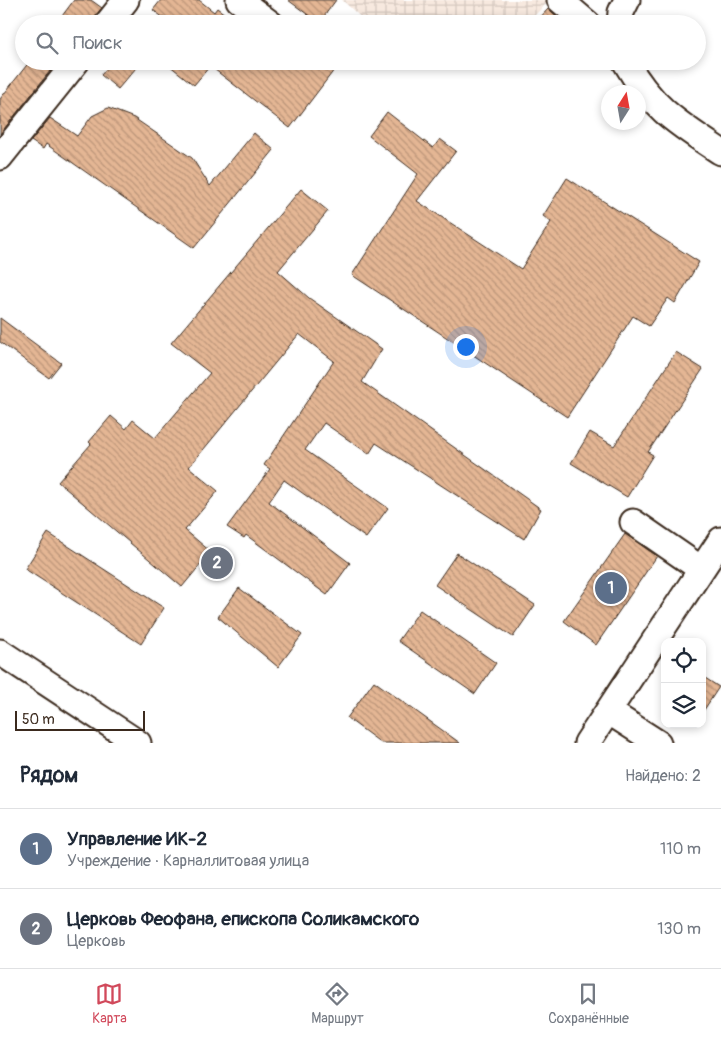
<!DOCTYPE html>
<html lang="ru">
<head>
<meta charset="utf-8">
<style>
	body { margin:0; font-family:Pangolin,sans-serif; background:#f6f6f7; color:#1f2937 }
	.controls { position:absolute; right:15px; bottom:15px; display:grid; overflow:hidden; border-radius:10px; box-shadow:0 2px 8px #0003 }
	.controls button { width:45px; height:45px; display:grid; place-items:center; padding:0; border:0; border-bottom:1px solid #e0e1e3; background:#fff; color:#1f2937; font:25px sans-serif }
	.compass { position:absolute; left:601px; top:85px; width:45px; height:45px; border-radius:50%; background:#fff; box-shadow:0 2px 8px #0003; rotate:11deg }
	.scale { position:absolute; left:15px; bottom:12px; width:130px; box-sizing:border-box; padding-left:5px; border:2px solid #3b2a1e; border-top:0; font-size:14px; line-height:18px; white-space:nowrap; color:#3b2a1e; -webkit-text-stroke:4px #fff; paint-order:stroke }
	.you { position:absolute; left:465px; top:346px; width:18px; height:18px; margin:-12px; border:4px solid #fff; border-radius:50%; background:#1a73e8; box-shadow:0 0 0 8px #1a73e833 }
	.badge { display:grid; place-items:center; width:32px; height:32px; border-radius:50%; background:#d1495b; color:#fff; font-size:16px; font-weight:700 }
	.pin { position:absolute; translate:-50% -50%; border:2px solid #fff; box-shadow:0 1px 5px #0006 }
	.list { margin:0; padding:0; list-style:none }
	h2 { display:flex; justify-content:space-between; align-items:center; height:65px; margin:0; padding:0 20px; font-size:21px }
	h2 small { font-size:16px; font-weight:400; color:#747a83 }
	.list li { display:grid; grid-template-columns:32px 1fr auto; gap:15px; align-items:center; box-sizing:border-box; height:80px; padding:0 20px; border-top:1px solid #e0e1e3 }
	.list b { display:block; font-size:19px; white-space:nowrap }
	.list p { margin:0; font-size:16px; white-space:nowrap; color:#747a83 }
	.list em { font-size:16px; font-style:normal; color:#747a83 }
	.icon { flex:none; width:28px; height:28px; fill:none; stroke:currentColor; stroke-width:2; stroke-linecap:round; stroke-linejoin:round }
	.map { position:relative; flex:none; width:721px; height:743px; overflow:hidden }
	.search { position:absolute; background:#fff; box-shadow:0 2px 8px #0003; left:15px; right:15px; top:15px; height:55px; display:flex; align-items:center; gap:12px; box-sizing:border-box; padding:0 18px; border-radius:28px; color:#747a83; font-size:19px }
	.sheet { height:225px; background:#fff }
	nav { display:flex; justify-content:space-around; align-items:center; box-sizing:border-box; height:70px; border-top:1px solid #e0e1e3; background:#fff; font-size:14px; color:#747a83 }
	nav a { display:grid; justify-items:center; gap:2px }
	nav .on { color:#d1495b }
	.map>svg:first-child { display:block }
	.industrial { fill:url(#industrial-grid) }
	.building { fill:url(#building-back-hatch); stroke:#3b2a1e }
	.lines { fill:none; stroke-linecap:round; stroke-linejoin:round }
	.minor-casing { stroke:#3b2a1e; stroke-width:29 }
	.minor { stroke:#fff; stroke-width:25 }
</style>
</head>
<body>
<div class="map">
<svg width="721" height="743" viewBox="0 0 721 743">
	<defs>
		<pattern id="industrial-grid" width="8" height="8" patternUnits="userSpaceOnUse" patternTransform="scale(1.25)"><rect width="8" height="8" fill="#f7e9df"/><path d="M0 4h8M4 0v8" fill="none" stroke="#d5c8bf"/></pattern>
		<pattern id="building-back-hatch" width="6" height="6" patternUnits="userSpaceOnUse" patternTransform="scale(1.25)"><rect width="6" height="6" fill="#e4b694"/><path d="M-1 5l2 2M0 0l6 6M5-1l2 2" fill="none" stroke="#ba9478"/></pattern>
	</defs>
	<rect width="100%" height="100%" fill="#fff"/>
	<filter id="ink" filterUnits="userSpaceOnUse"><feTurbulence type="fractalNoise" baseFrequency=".02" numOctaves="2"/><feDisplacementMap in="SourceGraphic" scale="10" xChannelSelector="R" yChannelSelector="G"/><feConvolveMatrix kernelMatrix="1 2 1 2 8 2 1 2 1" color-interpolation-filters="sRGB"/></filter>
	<g filter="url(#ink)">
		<path class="industrial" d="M342,0H550L526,24H368Z"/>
		<path class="building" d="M74,0H91L102,8L95,16L93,24H56Z
			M161,0H199L214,12L217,8L238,24H172L153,10Z
			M288,0H336L319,23Z
			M549,8L551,11L566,24H534Z
			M30,61H58L0,134V99Z
			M113,61H142L118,89L101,75Z
			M164,61H341L290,128L210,66L194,85Z
			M108,108L134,118L192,158L210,186L254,133L274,150L194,248L46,144L43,149L31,141L50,118L77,136L92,116Z
			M387,112L433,148L440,139L456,151L417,201L521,269L551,222L543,216L567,178L699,262L675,303L668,298L649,326L633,316L567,417L352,275L418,174L369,136Z
			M301,189L328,211L278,271L309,298L382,349L362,382L541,509L524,539L376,443L369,454L324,423L305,450L388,508L366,538L284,480L269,502L350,563L327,595L246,535L244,538L227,527L270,469L264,465L334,361L299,334L189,467L218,491L185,530L211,552L182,587L58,482L91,444L89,442L111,416L126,429L133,420L155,438L210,373L171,343Z
			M0,318L61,363L49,378L0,342Z
			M676,352L703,369L648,452L653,455L627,497L571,463L590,432L614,446Z
			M48,533L164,608L141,644L25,569Z
			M625,534L657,556L596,645L564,621Z
			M457,553L535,605L513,637L435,585Z
			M239,588L302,635L278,667L218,617Z
			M420,610L496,663L475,694L398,641Z
			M702,676L719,687L702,713Z
			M374,681L460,743H381L347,718Z"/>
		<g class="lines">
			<defs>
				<path id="minor" d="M239,0L271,24
					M560,0L588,24
					M107,24L126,0
					M620,24L621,12L627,0
					M625,61C652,108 677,123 721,152
					M0,157L77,61
					M633,522L701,569
					M0,652L138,743
					M608,711L658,743
					M587,743L721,540"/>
			</defs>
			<use href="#minor" class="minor-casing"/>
			<use href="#minor" class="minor"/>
		</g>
	</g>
</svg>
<div class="controls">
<button><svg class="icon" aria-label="locate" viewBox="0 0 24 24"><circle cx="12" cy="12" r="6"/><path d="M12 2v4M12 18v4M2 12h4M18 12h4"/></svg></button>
<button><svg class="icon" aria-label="layers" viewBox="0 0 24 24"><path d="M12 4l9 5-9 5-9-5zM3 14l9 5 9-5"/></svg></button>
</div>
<svg class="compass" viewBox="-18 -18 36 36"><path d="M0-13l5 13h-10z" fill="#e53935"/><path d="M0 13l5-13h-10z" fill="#747a83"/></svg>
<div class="scale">50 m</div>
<div class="you"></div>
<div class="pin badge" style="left:611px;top:588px;background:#5c6f8a">1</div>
<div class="pin badge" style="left:217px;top:563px;background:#6b7280">2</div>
<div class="search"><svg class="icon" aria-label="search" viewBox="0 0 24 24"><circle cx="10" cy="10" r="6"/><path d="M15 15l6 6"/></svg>Поиск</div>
</div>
<section class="sheet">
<h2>Рядом<small>Найдено: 2</small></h2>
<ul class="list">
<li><span class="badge" style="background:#5c6f8a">1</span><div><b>Управление ИК-2</b><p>Учреждение · Карналлитовая улица</p></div><em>110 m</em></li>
<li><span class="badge" style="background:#6b7280">2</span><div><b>Церковь Феофана, епископа Соликамского</b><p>Церковь</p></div><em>130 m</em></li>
</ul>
</section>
<nav>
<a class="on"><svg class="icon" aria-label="map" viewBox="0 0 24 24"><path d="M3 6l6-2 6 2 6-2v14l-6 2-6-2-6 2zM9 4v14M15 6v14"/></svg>Карта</a>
<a><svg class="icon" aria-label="directions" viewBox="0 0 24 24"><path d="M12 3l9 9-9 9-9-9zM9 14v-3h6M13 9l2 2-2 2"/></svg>Маршрут</a>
<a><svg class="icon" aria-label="saved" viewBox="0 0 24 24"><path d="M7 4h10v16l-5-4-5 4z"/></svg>Сохранённые</a>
</nav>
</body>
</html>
